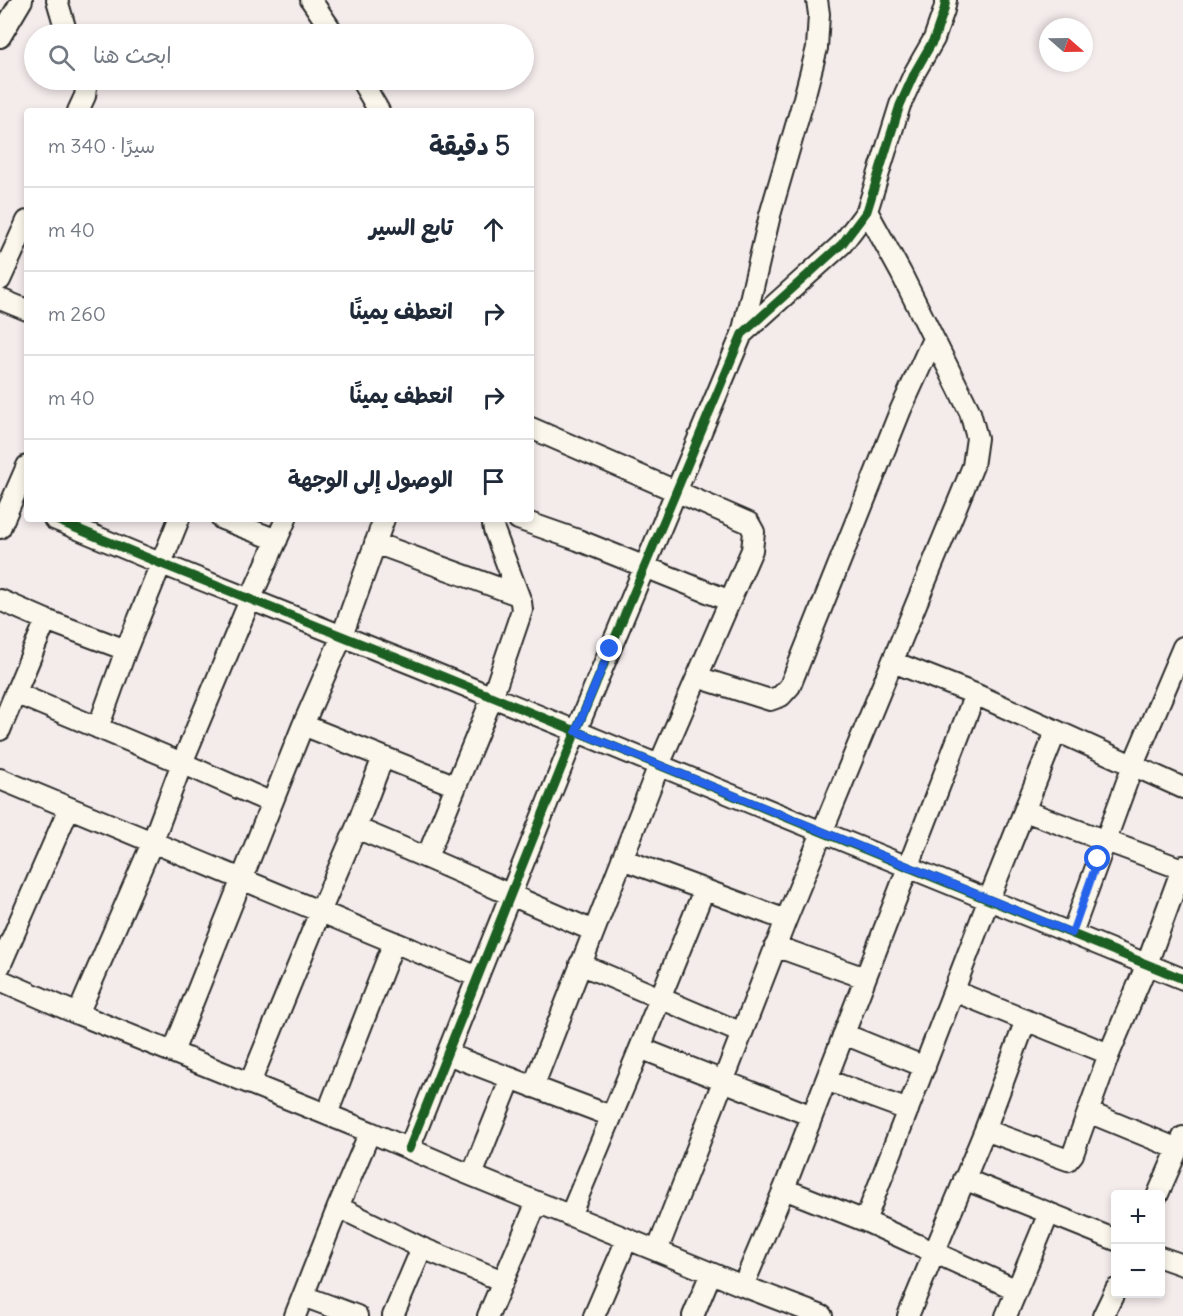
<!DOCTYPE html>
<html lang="ar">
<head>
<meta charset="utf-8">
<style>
	body { margin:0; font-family:Delius,"Playpen Sans Arabic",sans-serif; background:#f2f2f3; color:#1f2937; direction:rtl }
	.controls { position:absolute; right:18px; bottom:18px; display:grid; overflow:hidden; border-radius:6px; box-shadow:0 3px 9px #0003 }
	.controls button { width:54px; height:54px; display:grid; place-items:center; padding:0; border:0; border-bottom:2px solid #e0e1e3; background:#fff; color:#1f2937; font:30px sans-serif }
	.compass { position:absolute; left:1039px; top:18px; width:54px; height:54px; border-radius:50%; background:#fff; box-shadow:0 3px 9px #0003; rotate:110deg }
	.stop { position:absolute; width:18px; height:18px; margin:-14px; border:4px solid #2563eb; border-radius:50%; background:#fff }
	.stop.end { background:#2563eb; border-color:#fff; box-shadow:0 2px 6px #0008 }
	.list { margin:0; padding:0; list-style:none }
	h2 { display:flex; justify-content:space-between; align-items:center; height:78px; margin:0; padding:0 24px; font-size:26px }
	h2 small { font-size:20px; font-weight:400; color:#747a83 }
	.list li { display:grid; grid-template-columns:39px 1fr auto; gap:18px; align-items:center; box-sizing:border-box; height:84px; padding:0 24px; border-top:2px solid #e0e1e3 }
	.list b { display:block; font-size:22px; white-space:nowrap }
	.list em { font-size:20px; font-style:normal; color:#747a83 }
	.icon { flex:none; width:33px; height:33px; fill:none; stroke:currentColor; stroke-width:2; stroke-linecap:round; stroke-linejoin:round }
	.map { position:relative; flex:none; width:1183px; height:1316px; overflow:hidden; direction:ltr }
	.search { position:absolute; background:#fff; box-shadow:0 3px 9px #0003; left:24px; top:24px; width:510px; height:66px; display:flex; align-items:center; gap:15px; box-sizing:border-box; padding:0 21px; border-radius:33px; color:#747a83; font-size:22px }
	.panel { position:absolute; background:#fff; box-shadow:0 3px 9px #0003; left:24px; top:108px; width:510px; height:414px; border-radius:6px; direction:rtl }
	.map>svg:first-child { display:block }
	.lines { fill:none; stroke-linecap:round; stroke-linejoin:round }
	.minor-casing { stroke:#2b2b2b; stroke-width:24 }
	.minor { stroke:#fbf7ec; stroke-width:20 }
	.cycleway-casing { stroke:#fbf7ec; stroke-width:13 }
	.cycleway { stroke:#1b5e20; stroke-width:9 }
	.route { stroke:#2563eb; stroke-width:8 }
</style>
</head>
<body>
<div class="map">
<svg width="1183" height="1316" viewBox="0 0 1183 1316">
	<rect width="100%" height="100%" fill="#f4ebeb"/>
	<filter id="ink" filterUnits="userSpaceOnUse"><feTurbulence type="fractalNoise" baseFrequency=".0167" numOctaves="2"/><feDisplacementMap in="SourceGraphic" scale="12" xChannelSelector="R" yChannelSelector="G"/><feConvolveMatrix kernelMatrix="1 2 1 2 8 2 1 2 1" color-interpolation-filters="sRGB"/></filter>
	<g filter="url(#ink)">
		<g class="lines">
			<defs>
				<path id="minor" d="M57,0L67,34
					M311,0L334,34
					M0,37L22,0
					M361,80L379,111
					M78,111L85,96L87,80
					M0,280L27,221
					M0,299L27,310
					M742,334L770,215L804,98L817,48L819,14L817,0
					M531,428L749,523L754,532L752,550L659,765L533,1087
					M54,519L162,564L417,666L822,832L1183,979
					M222,519L277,540
					M518,519L578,540L730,601
					M0,528L27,466
					M375,543L518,595
					M0,600L46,620L126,650
					M893,662L975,694L1183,788
					M697,677L770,700L781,696L790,686L901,409L933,339
					M15,693L182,763L272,803
					M303,725L456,786
					M98,728L126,650L179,519
					M0,730L46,620
					M0,779L478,977
					M1025,811L1182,869
					M356,828C436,861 514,897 594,931
					M427,857L492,698L522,610L521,602L494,530L492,519
					M622,859L786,920
					M1072,933L1133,765L1183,647
					M775,946L865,978
					M580,964L742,1033
					M0,966L69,808
					M0,980L78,1014L370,1132L456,1169L743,1286L822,1316
					M954,991L1109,1054
					M78,1014L152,843L182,763L250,600L286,519
					M844,1034L925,1067
					M640,1048L812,1116
					M173,1052L303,725L342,636L384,519
					M447,1054L611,1116
					M826,1080L908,1110
					M250,1083L320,912L356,828L383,757
					M1088,1112L1178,1149
					M327,1114L394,942
					M985,1130L1068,1160L1073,1154L1109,1054L1147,964L1183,866
					M409,1149L576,731L742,334L842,244L867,211L900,105L915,72L934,39L944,10L946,0
					M472,1175L511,1078
					M964,1179L1116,1240
					M784,1189L865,1221L1017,1290
					M1158,1194L1183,1137
					M338,1207L422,1248L503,1281
					M570,1216L640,1048L704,890
					M865,1221L989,899L1056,731
					M657,1251L786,920L973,466L977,438L970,412L901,273L867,211
					M1160,1257L1183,1265
					M743,1286L784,1189L975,694
					M303,1296L357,1316
					M295,1316L338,1207L370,1132
					M393,1316L422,1248
					M488,1316L537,1202
					M594,1316L627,1239
					M693,1316L711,1273
					M908,1316L985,1130L1026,1020
					M1006,1316L1049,1213
					M1103,1316L1116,1289"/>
			</defs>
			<use href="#minor" class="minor-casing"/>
			<use href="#minor" class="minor"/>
			<defs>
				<path id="cycleway" d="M54,519L162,564L417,666L822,832L1183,979
					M409,1149L576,731L742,334L842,244L867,211L900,105L915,72L934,39L944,10L946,0"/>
			</defs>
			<use href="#cycleway" class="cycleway-casing"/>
			<use href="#cycleway" class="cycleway"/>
		</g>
	</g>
	<g class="lines" filter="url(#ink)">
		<path class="route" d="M610,649L576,731L1072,933L1098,859"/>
	</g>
</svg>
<div class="controls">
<button>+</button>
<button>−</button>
</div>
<svg class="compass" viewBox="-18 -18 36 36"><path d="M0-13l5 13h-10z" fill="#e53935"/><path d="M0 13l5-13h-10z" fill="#747a83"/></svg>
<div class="stop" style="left:1098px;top:859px"></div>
<div class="stop end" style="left:610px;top:649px"></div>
<div class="search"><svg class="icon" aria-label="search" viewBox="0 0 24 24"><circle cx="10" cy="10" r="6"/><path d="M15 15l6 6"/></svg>ابحث هنا</div>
<section class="panel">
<h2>5 دقيقة<small>سيرًا · 340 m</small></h2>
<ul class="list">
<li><svg class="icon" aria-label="ahead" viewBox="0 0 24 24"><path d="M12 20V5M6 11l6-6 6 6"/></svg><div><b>تابع السير</b></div><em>40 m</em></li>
<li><svg class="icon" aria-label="right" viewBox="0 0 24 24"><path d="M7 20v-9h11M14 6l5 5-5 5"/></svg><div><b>انعطف يمينًا</b></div><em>260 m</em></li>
<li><svg class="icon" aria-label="right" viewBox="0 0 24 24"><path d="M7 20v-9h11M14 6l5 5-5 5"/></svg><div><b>انعطف يمينًا</b></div><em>40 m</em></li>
<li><svg class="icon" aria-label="arrive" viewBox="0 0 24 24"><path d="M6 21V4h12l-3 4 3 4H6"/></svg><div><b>الوصول إلى الوجهة</b></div></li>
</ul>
</section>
</div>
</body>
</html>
